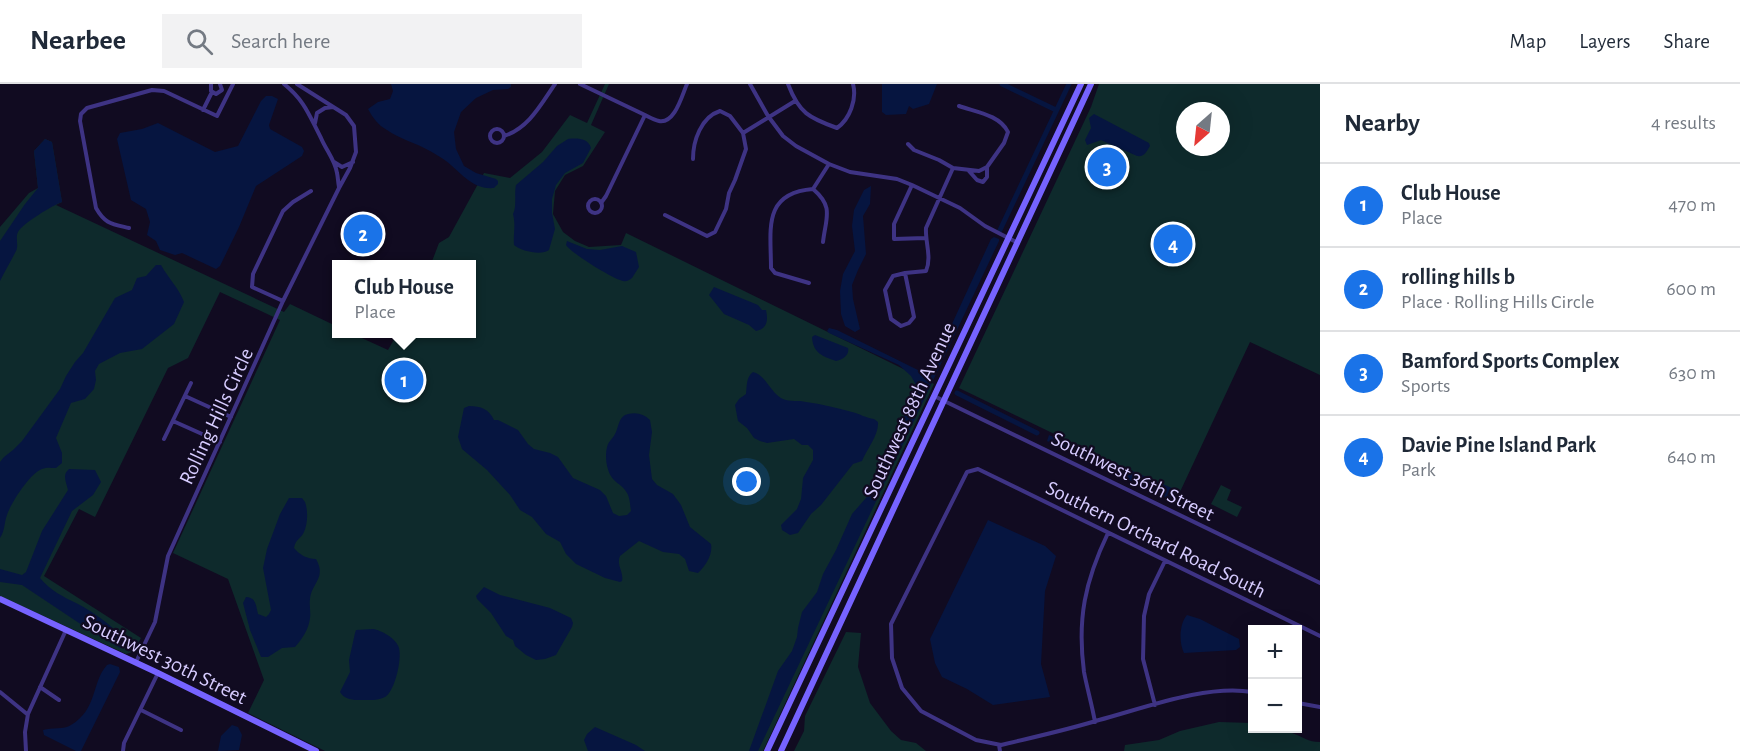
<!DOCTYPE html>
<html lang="en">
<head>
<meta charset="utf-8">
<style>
	body { margin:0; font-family:"Alegreya Sans",sans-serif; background:#f2f2f3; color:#1f2937 }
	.controls { position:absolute; right:18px; bottom:18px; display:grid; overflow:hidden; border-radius:0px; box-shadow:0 6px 24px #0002 }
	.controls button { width:54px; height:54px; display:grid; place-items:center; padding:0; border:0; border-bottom:2px solid #e0e1e3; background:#fff; color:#1f2937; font:30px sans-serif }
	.compass { position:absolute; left:1176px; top:18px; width:54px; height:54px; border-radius:50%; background:#fff; box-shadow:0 6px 24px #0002; rotate:207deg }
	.you { position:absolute; left:747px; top:398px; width:21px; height:21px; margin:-15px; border:4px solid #fff; border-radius:50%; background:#1a73e8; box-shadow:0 0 0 9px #1a73e833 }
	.badge { display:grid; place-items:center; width:39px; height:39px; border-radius:50%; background:#1a73e8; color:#fff; font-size:20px; font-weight:700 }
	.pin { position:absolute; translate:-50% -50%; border:3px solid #fff; box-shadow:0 2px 6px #0006 }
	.popup { position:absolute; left:332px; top:176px; width:144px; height:78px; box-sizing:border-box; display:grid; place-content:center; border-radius:0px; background:#fff; filter:drop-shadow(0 2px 4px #0005); font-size:20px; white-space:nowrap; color:#747a83 }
	.popup b { font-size:22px; color:#1f2937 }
	.popup::after { content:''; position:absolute; left:50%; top:100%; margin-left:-12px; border:12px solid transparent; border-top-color:#fff }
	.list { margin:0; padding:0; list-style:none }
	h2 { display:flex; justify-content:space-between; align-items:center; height:78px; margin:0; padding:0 24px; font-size:26px }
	h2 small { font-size:20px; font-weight:400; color:#747a83 }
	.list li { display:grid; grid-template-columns:39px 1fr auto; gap:18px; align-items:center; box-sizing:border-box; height:84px; padding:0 24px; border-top:2px solid #e0e1e3 }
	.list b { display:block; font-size:22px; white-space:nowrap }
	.list p { margin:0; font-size:20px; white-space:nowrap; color:#747a83 }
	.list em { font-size:20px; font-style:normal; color:#747a83 }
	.icon { flex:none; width:33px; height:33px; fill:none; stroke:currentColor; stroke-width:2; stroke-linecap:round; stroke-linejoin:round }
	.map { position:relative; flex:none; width:1320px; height:667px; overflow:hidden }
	header { display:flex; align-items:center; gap:36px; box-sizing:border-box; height:84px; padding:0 30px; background:#fff; border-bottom:2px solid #e0e1e3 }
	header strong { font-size:28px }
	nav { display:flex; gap:33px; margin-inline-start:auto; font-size:21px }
	.search { width:420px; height:54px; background:#f2f2f3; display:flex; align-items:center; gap:15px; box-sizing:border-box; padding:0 21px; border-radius:0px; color:#747a83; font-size:22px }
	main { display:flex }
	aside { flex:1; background:#fff }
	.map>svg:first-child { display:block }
	.green { fill:#0e2a2c; fill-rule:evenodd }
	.water { fill:#061540 }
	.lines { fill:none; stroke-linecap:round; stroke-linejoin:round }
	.canal { stroke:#061540; stroke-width:5 }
	.street { stroke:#3e3384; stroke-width:4 }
	.secondary { stroke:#7663ff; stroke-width:6 }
	.labels { text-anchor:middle; stroke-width:4.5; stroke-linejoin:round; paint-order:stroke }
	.street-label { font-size:21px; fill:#d7ccff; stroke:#110b21 }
</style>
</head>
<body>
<header>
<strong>Nearbee</strong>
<div class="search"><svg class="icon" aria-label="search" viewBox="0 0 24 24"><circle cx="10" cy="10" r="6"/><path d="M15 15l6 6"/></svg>Search here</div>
<nav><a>Map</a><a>Layers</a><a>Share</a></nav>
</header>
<main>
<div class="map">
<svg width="1320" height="667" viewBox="0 0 1320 667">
	<rect width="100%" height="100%" fill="#110b21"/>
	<path class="green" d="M605,0H609L591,41L605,48L583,82L565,91L555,107L553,130L563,148L575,157L589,163L621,161L626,149L934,300L763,667H325L248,629L264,596L228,495L173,469L280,236L220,208L188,274L168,284L95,433L79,425L44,492L141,554L133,568L126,570L0,512V143L29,109L38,104L34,67L45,55L52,58L62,118L56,121L284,228L290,220L336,242V250H353L388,266L397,250H472V180H431L439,159L449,153L484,89L510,94L542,68L570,31L587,39Z
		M1099,0H1320V291L1250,258L1179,410L959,304L1091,23ZM1185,27H1221V63H1185Z
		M1221,401L1231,406L1227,416L1242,423L1237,433L1211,420Z
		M846,548L861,549L858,583L870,619L891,647L901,656L916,659L926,667H794L804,647L805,632Z
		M1219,638L1252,639V644C1266,644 1279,645 1292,649C1303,653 1308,658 1320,658V667H1124L1125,661L1159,656L1180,647Z"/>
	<path class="water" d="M391,0H511V3L508,5L493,6L476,14L461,28L454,48L456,65L464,82L476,89L496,95L498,97V100L494,104C472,106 461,88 446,77C441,73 435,70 430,67C416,59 400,55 387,46C378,41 373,34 368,25L378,18L390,15L393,7Z
		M882,0H937L929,20L913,25L909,22L906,30L886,31L882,28Z
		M266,12H272L278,15L269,41L270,45L302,63L304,67L302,72L256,102L239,143L220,182L216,185L182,169L175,171L160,166L156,157L147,151L150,138L146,125L131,116L117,55L120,49L142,45L158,39L215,68L238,62L261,17Z
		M1094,30L1149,59L1150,62C1146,68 1145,73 1137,72L1101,56L1087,61L1085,56L1091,44L1089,34Z
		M45,55L52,58L62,118C53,121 22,140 18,148C15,154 19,161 16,167C11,177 5,187 0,197V157L25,120L38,104L34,67Z
		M568,55C577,54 588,54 591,64L583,79L565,89L556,101L552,115V129L555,145L549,166C541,172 521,167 514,161C513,150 516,142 513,130C517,123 514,110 516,101L543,78L557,62Z
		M871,102L870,120L863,132L866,170L858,186L852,201L853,215L860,245L855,248L845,242L841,230L840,207L843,190L855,167L852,142L854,126L864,106Z
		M994,153L999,155V157L758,667H749L778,587L792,567L797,553L798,544L802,528L817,508L823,490L836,466L852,430L872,407L894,359L900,340L915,310L916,301L911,292L899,281L829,249L827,247L829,244L837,246L926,290L946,253L991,155Z
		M567,157L587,165L600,166L622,162L636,168L639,183L632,194C629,196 627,198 623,197C613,195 571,169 566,161Z
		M156,181H161C168,194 179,204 184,218L174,240L142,265L120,269L99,280L95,287L96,296L94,305L85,315L71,319L56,354L62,369V379L56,384C51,384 47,383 42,385C30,389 11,419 7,431C4,439 5,447 0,454V378L4,373L13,366L22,357L60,305L66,292L75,278L83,269L115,214L132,206L137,194L146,192Z
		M714,203L758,221L762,226H766C768,235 768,245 756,247L749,241L724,230L709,211Z
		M815,251L848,264C850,271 842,276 836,277C822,272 813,269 812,253Z
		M753,288C765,290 772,311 783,315C790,318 799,316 806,318C821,320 837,324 852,328C860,330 866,334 874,335L878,338C879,351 867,365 862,377L853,380L821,421L811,430L798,449L790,451L782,446L781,441L797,425L801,415L803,394L813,376V366L808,361H802L794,355L767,359L760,357L754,354L747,344L738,337L735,321L739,315L746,310C747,302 746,293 753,288Z
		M469,322C481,322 489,325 494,336H498L518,346L528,360L534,365L550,369L558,373L573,394L600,406L606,412L613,429L619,432L627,431L631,427C630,421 630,414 627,409C624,403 618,400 614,396C606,388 604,370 608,360C610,356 614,353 616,348C619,341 619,332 628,330C637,328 644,330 650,336L652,348L649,371L652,395L657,401L673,410L681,421L690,443L711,460C713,470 706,482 698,489L689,487L685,475L679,470L663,468L639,457L620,472C616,481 624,488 622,497L620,498L605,494L576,480L566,470L560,458L546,450L532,433L520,426L510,411L487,386L462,365L458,353L464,324Z
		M1049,351L1172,404L1167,411L1178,416L1174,418L1161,411L1047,357Z
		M69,385L95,386L101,398L93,411L72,427L40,494C50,506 63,513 78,520C95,529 113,542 125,557V564H120L94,549L22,501L0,498V485L22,491L26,488L42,447L68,406C66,397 62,391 69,385Z
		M289,414H302L305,418C308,426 308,439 304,448C301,455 296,454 294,464C300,471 307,475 316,475C327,494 311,500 310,515C309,521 311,528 310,534C309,545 302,555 295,563L282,564L268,573H261L250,546L243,519L246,513C256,513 256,522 258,530L266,533L269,530L271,526L263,484L267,465L280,430Z
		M988,436L1045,462L1056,472L1045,507L1041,580L1050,613L993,621L967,605L942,593L935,579L930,555Z
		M484,503L500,511L550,524L571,534L573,539L572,543L556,571L545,575L536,576L526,571L515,562L513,556L506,552L491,529L477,515L476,512Z
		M1187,531L1200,535L1239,555L1240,563L1236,566L1184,569C1179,559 1179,540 1187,531Z
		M373,545C381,546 397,555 399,564C402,575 395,607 385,613C378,617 369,616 361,616C353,616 345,616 340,608L350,588L349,576L355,549L356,546Z
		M110,580L119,583L120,588L81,667H76L44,651L43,646C52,643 64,646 71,641C98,625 91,599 107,581Z
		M232,641L238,643L242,651L239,666L218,667L221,652Z
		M595,643L636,661L645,667H588L584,656L587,650Z"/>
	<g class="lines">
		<path class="canal" d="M1002,0L1056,26
			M1000,146L1069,0
			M957,309L1037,349"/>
		<path class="street" d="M211,0V7L216,10L222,6L220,0
			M284,0C305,17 309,31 321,54C326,66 335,76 337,89C338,93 338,98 339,103
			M580,0L645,31
			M750,0L768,32L783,52L796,62L829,80L850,88L897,95L912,101L960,124L985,142L1018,159
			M788,0C799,29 809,34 837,44C850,35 857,15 853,0
			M203,26L212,8
			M315,39L317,29L325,24L333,23
			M490 52a7 7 0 1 1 14 0a7 7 0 1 1-14 0Z
			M743,49L795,17
			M504,52C529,44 541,20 555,0
			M908,60L914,66L939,76L953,84L979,87L987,83L1004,59L1008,48C1000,31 976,28 959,22
			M334,78L342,83L353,78
			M969,87L977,96L983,98L987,93V84
			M912,101L894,140V155L925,154
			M813,105C834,123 826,133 823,158
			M813,105L829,80
			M588 122a7 7 0 1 1 14 0a7 7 0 1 1-14 0Z
			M601,119L606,112L645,31C649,33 654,36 659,37C675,40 682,11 687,0
			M665,131L707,152L715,148L726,125L729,109L735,96L746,65L743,49L730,32L720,27C701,33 693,57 693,75
			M129,144C112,140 105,140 96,124L80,37L81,30L87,24L152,6L164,7L217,32L233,0
			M905,189L914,233L909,239L901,242L891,235L885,206L893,192Z
			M905,189L926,187C932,173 925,158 926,144L953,84
			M809,199L775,189L771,184C771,146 762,109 813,105
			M283,217L252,203L253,190L283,127L293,118L311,107
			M185,312L231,333
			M934,312L1320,499
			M173,337L220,358
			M164,355L191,299
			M136,578L155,538L168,472L283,217L339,104L350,84L356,68L354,42L346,31L297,0
			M40,603L59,616
			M0,608L27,630
			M1252,608C1207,600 1144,624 1099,636C1067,646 1034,653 1001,661L976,656L921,627L902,604L892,574L891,540L967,388L978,385L1320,552
			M1298,619L1320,623
			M1155,621L1143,575L1144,532L1149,510L1165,477
			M141,626L181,646
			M1095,638C1092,621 1087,604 1084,588C1077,535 1085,497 1108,449
			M999,661L1000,667
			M26,667L25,648L28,630L66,546
			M123,667L124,659L158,589"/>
		<path class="secondary" d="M0,515L158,589L316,667
			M767,667L1081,0
			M781,667L1091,0"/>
	</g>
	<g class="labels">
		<g class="street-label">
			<text transform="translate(909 326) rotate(-65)" y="7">Southwest 88th Avenue</text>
			<text transform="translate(216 332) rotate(-65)" y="7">Rolling Hills Circle</text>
			<text transform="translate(1133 392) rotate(26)" y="7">Southwest 36th Street</text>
			<text transform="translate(1156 455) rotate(26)" y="7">Southern Orchard Road South</text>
			<text transform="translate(165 575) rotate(26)" y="7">Southwest 30th Street</text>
		</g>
	</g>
</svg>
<div class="controls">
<button>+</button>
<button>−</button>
</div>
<svg class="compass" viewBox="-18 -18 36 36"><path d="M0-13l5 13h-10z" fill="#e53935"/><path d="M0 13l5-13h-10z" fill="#747a83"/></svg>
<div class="you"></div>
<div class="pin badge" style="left:404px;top:296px">1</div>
<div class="popup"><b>Club House</b>Place</div>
<div class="pin badge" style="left:363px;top:150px">2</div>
<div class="pin badge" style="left:1107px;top:83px">3</div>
<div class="pin badge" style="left:1173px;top:160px">4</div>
</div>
<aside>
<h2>Nearby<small>4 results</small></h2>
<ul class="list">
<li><span class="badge">1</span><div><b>Club House</b><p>Place</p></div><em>470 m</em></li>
<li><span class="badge">2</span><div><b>rolling hills b</b><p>Place · Rolling Hills Circle</p></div><em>600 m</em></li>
<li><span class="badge">3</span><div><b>Bamford Sports Complex</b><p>Sports</p></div><em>630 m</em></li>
<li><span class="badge">4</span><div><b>Davie Pine Island Park</b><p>Park</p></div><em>640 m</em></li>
</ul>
</aside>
</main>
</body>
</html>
